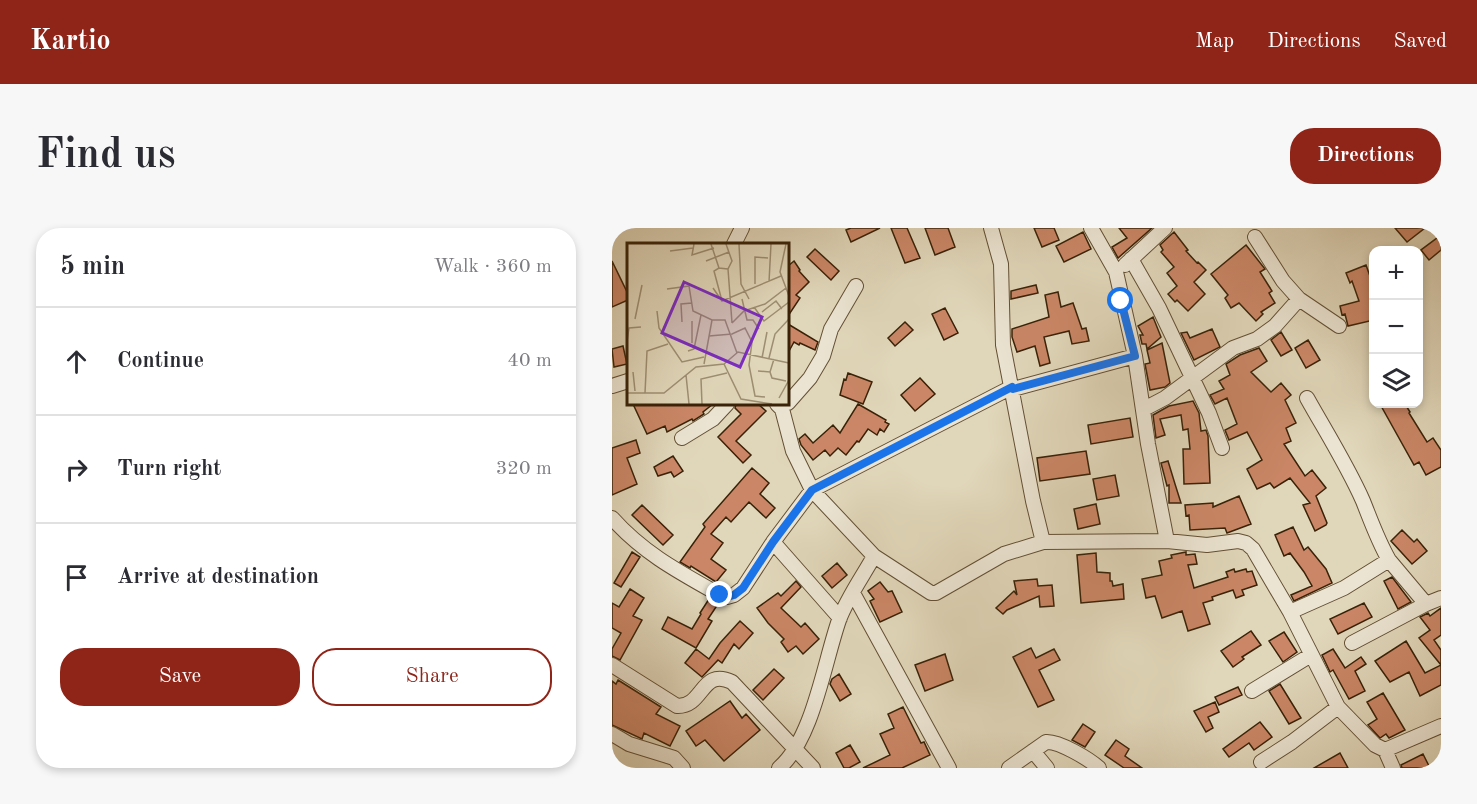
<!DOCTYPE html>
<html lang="en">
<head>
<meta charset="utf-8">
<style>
	body { margin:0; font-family:"Old Standard TT",serif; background:#f7f7f7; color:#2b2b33 }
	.controls { position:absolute; right:18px; top:18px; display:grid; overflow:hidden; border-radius:12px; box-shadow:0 3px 9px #0003 }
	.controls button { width:54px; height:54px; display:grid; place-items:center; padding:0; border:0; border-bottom:2px solid #e1e1e2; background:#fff; color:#2b2b33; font:30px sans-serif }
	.stop { position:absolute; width:18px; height:18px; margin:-14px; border:4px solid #1a73e8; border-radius:50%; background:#fff }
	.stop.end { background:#1a73e8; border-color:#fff; box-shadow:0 2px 6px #0008 }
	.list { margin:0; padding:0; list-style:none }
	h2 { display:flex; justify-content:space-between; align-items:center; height:78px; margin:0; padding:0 24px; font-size:26px }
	h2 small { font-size:20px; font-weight:400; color:#7c7c81 }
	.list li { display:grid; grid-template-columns:39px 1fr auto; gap:18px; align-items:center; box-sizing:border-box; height:108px; padding:0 24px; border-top:2px solid #e1e1e2 }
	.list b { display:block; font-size:22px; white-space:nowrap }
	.list em { font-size:20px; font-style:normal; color:#7c7c81 }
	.actions { display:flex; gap:12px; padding:18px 24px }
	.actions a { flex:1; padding:14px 0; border:2px solid #8f2418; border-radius:24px; text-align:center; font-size:21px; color:#8f2418 }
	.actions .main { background:#8f2418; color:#fff }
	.icon { flex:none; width:33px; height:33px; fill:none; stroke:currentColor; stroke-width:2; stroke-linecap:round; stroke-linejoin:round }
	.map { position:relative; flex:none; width:829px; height:540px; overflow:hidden; border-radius:24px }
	header { display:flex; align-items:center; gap:36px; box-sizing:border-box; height:84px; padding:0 30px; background:#8f2418; color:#fff }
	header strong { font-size:28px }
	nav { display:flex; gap:33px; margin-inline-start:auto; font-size:21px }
	.intro { display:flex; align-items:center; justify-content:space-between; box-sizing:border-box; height:144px; padding:0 36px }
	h1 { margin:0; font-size:42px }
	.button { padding:15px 27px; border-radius:24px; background:#8f2418; color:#fff; font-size:21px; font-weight:700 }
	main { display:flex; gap:36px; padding:0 36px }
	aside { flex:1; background:#fff; border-radius:24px; box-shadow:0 3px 9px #0003 }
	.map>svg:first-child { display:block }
	.building { fill:#ca8666; stroke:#392208; stroke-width:1.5 }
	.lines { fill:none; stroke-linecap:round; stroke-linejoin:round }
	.minor-casing { stroke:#634f34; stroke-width:16 }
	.minor { stroke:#ebe4d2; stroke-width:14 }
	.route { stroke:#1a73e8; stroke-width:8 }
	.inset-road { fill:none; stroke:#9d8e72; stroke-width:1.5 }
	.view { fill:#7b2cbf; fill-opacity:0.15; stroke:#7b2cbf; stroke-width:3 }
	.inset-edge { fill:none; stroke:#392208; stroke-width:3 }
</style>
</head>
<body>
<header>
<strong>Kartio</strong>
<nav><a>Map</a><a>Directions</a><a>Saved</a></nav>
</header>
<div class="intro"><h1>Find us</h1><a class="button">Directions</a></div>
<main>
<aside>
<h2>5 min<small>Walk · 360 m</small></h2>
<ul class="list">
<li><svg class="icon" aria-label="ahead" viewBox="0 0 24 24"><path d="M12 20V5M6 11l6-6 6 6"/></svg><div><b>Continue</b></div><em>40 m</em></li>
<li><svg class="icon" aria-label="right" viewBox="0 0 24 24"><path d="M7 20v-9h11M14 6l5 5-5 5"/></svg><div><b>Turn right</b></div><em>320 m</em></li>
<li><svg class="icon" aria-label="arrive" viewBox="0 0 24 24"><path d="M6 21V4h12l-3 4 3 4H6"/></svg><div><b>Arrive at destination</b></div></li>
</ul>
<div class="actions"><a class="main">Save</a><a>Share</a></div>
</aside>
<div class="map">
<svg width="829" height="540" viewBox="0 0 829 540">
	<rect width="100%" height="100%" fill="#e0d6b9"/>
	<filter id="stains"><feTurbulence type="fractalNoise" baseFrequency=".00333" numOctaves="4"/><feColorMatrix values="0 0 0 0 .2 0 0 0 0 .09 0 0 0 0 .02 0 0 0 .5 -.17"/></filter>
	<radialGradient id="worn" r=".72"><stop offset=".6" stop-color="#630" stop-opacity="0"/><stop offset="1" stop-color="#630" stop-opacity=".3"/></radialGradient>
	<path class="building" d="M239,0H268L239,14L234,2Z
		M279,0H295L308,30L293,35Z
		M313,0H336L343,19L323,27Z
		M422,0H442L447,12L430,19Z
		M507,0H540L506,30L500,19L515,10Z
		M783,0H813L795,14Z
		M471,4L479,21L452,34L444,18Z
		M562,4L576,22L574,23L585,35L586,34L594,42L582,54L593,66L576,83L565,72L563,74L556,66L565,58L555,45L562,39L549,24L551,22L548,17Z
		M829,7V22L817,32L809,22Z
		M634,17L653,41L648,44L660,63L657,65L663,75L649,84L651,86L644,93L627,75L619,80L613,70L616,67L599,46Z
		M203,21L227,43L219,52L195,29Z
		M0,33L16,66V72L0,79Z
		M182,33L188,42L187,43L197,54L184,67L188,70L176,88V38Z
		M754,37L759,51L762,50V92L736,98L733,86L730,87L728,78L747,73L740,53L738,55L734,45Z
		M424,57L426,65L399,71V63Z
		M446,64L449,79L461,75L470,101L474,100L477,113L460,116L457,103L432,109L438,135L428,138L423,118L405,124L400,109V101L437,89L433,67Z
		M333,80L346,105L332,112L320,86Z
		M541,89L549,109L535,121L534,116H530L528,107H531L526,98Z
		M293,94L301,102L283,118L276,110Z
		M176,96L206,114L203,122L188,115L187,117L182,114L176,125Z
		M600,101L608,119L582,132L569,105L575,104L578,110Z
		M669,104L680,122L669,128L659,112Z
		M696,112L708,132L694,140L683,120Z
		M550,115L558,155L553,159L538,162L533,136L538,135L535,122Z
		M11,118L15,136L2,139L0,121Z
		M647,120L655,133L639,144L659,164L669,155L679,167L673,172L684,195L674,200L679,213L672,216L693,248L700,242L714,260L704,268L715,295L714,297L703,303L691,277L698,275L678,250L662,260L658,255L645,261L635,241L650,232L635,204L617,212L613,202L625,196L615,170L603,176L598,167L612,161L607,153L618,147L614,136L628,127Z
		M236,145L260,154L251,176L228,167L232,151L234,152Z
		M308,150L323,166L303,183L289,167Z
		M581,173L587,185L589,203L594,202L596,208L598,255L572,256L571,221H578L576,201L571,202L569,187L548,191L553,207L544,210L541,187L557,178Z
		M21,176H101L91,184L92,186L81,193L80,191L55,204L53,198L35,206Z
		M124,176H146L154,183L124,213L139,227L131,235L106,209L129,186L123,180Z
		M246,176L274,192L273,194L277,196L272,204L268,201L265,207L256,201L247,214L245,213L234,227L226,220L218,228L213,222L201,232L189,217L187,211L193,206L201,215L221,197L228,205Z
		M768,176H793L798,184L797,185L815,214L821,210L829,222V239L814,247L807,234L802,237Z
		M518,190L521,209L479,216L476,197Z
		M24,212L28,225L15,230L25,256L0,267V220Z
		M474,223L478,246L428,253L425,230Z
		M61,228L71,243L62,249L59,244L46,248L42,239Z
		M556,233L563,256L569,275H557V257L555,258L549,235Z
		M140,240L157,255L148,266L163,280L154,290L137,274L119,294L114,289L99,306L111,315L99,331L114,342L104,354L79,338L78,340L68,334L93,299L91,296Z
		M503,247L507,268L485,272L481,251Z
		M627,268L639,296L615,305L613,300L578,302L577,287L574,288L573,277L601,275V279Z
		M484,276L488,296L466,301L462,281Z
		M30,277L61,307L51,317L20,287Z
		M681,299L692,322L696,319L714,341L720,355L682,373L679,367L700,358L692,344L678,325L672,328L663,307Z
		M790,302L802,314L805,311L815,323L800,336L779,313Z
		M20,324L28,329L9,359L2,355Z
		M574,324V327L583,326L585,336L576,337L582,360L616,349L614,344L622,341L623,344L634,341L635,344L640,343L645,357L630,362L632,367L624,370L621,362L600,369L601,372L591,375L598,396L576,403L570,383L550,390L543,368L534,370L530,351L550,347L547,333L560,330L559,327Z
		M484,325L485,344L498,345V353H500L501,358L511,356L512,371L469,375L465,327Z
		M225,335L235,347L220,360L210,348Z
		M780,349L799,374L786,381L772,353Z
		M425,351L426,358L440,357L442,378L428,379L427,368L395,382L391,386L384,380L402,363L405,367L402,353Z
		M184,353L189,359L169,380L189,399L193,395L207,411L191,426L184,418L176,424L169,414L172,411L156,395L145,380L166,365L169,368Z
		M268,354L276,364L280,363L290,384L268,394L258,373L262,371L256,363Z
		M18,361L32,370L21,388L30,392L8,432L0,428V421L9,405L0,400V375L7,379Z
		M97,371L106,376L96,391L100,393L84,420L50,401L56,389L80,401L89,386L88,385Z
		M752,375L760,389L726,406L718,391Z
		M829,380V407L822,412L829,422V437L807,410L818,402L808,389L816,385L818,388Z
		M128,393L141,405L127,421L122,416L110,435L106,432L90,449L73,435L84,421L97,431L108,415Z
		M639,403L649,417L630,429L632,431L621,439L609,423Z
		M672,404L685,424L671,434L657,413Z
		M794,413L813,445L829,437V457L808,468L797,444L778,454L763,433Z
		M419,420L424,430L442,421L448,432L427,442L442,472L426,479L401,429Z
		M721,421L733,440L749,429L754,436L743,443L753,463L737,471L721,442L718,444L710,427Z
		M333,426L341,452L313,463L303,437Z
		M162,441L172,450L151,472L141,462Z
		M227,446L239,466L228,473L218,456L220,451Z
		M6,452L49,479L44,486L68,498L58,518L32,505L30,511L0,497V453L4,456Z
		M668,456L689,490L677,496L657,463Z
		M626,459L630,467L607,477L603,469Z
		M771,465L793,502L777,510L774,506L768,510L756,497L765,491L755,474Z
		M118,473L130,490L134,486L148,502L112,533L93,512L84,518L74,503Z
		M603,474L607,484L596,489L601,500L594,504L582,483Z
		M291,479L309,515L312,514L318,527L290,540H251L278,527L268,506L282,500L276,486Z
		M648,494L660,509L642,522L637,515L617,529L611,521Z
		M471,496L483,504L473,519L460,512Z
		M504,512L517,521L513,528L530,540H512L493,527Z
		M238,517L248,534L237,540H232L224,525Z
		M728,525L736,540H702Z
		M811,526L818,540H790L789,537Z"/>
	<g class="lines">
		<defs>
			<path id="minor" d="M379,0L389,36L391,117L421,273L431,314
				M479,0L504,44L523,128L536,216L555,313
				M643,9L671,53L687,71L727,98
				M122,16L130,0
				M519,31L547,80L597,185L610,220
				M513,37L553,0
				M0,158L16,153
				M401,161L523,128
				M176,175L198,150L211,128L219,101L244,58
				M165,176L170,181L181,223L200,262L262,328L319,365H324L392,326L431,314L555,313L595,317L626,313L634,315L641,321L678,384L726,479L763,517L773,522L781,540
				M532,181L553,170L621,120L645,111L663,98L687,71
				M70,210L101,191L115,176
				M0,290C31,325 67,344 108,367L115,369L122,367L131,360L161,314L200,262L400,159
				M161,314L228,390
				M777,332L814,376L829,370
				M241,365L337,540
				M678,384L732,360L777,332C766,313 759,293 751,273C735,237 714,204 695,170
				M740,415L814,376
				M0,437L65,478C92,479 89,439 120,454L201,540
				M640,463L699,427
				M0,506L17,516L62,530L71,540
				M773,522L829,498
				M421,523L435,540
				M649,534L680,514L726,479
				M167,540C201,511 212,435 227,392C235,370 251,348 262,328
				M397,540L434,514C447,513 477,531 487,540"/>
		</defs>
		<use href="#minor" class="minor-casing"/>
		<use href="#minor" class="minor"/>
	</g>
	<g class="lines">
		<path class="route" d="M108,367L115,369L122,367L131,360L161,314L200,262L400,159L401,161L523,128L509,73"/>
	</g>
	<g transform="translate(15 15)">
		<rect width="162" height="162" fill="#e0d6b9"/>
		<path class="inset-road" d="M67,1L65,12L87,5M84,1L92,25L101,26M99,1L105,18L101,26L105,80M112,1L114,41L122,56M159,1L153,29L162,53M43,8L66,5M79,18L102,9M92,25L87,28L95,58M142,39L144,1M128,41V14L141,15M62,43L66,68L85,77H98L110,110M86,45L95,58L154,33M40,46L62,43M115,56L120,77H126L132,86M127,64L137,78L162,59M30,68L32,85L55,119L77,114M135,69L149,58L155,66M8,76L15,42M65,78V100M55,79L54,61L65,60M105,80L117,68L138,61L159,45M82,93L105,91L118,85L125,99L122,122L128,153L138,154M0,98L2,85L14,84M61,108L67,106L74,72M135,115L140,89M142,115L148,91L162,76M77,121L85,77M97,121L114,156L145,161M131,128L143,129L147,116M6,129L8,148M143,129L145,135L159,138M59,132L62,161M0,150H37L69,124L97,121L111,109L162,120M18,150L20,108L41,101M152,155L162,137M75,161L74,136L100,130"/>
		<path class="view" d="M57,39L135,74L113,124L35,90Z"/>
		<rect width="162" height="162" class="inset-edge"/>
	</g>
	<rect width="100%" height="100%" filter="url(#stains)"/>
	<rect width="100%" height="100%" fill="url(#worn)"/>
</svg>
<div class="controls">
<button>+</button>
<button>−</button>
<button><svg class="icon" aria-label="layers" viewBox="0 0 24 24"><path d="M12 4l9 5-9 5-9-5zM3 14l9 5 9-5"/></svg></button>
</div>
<div class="stop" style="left:509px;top:73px"></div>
<div class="stop end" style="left:108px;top:367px"></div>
</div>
</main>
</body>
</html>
